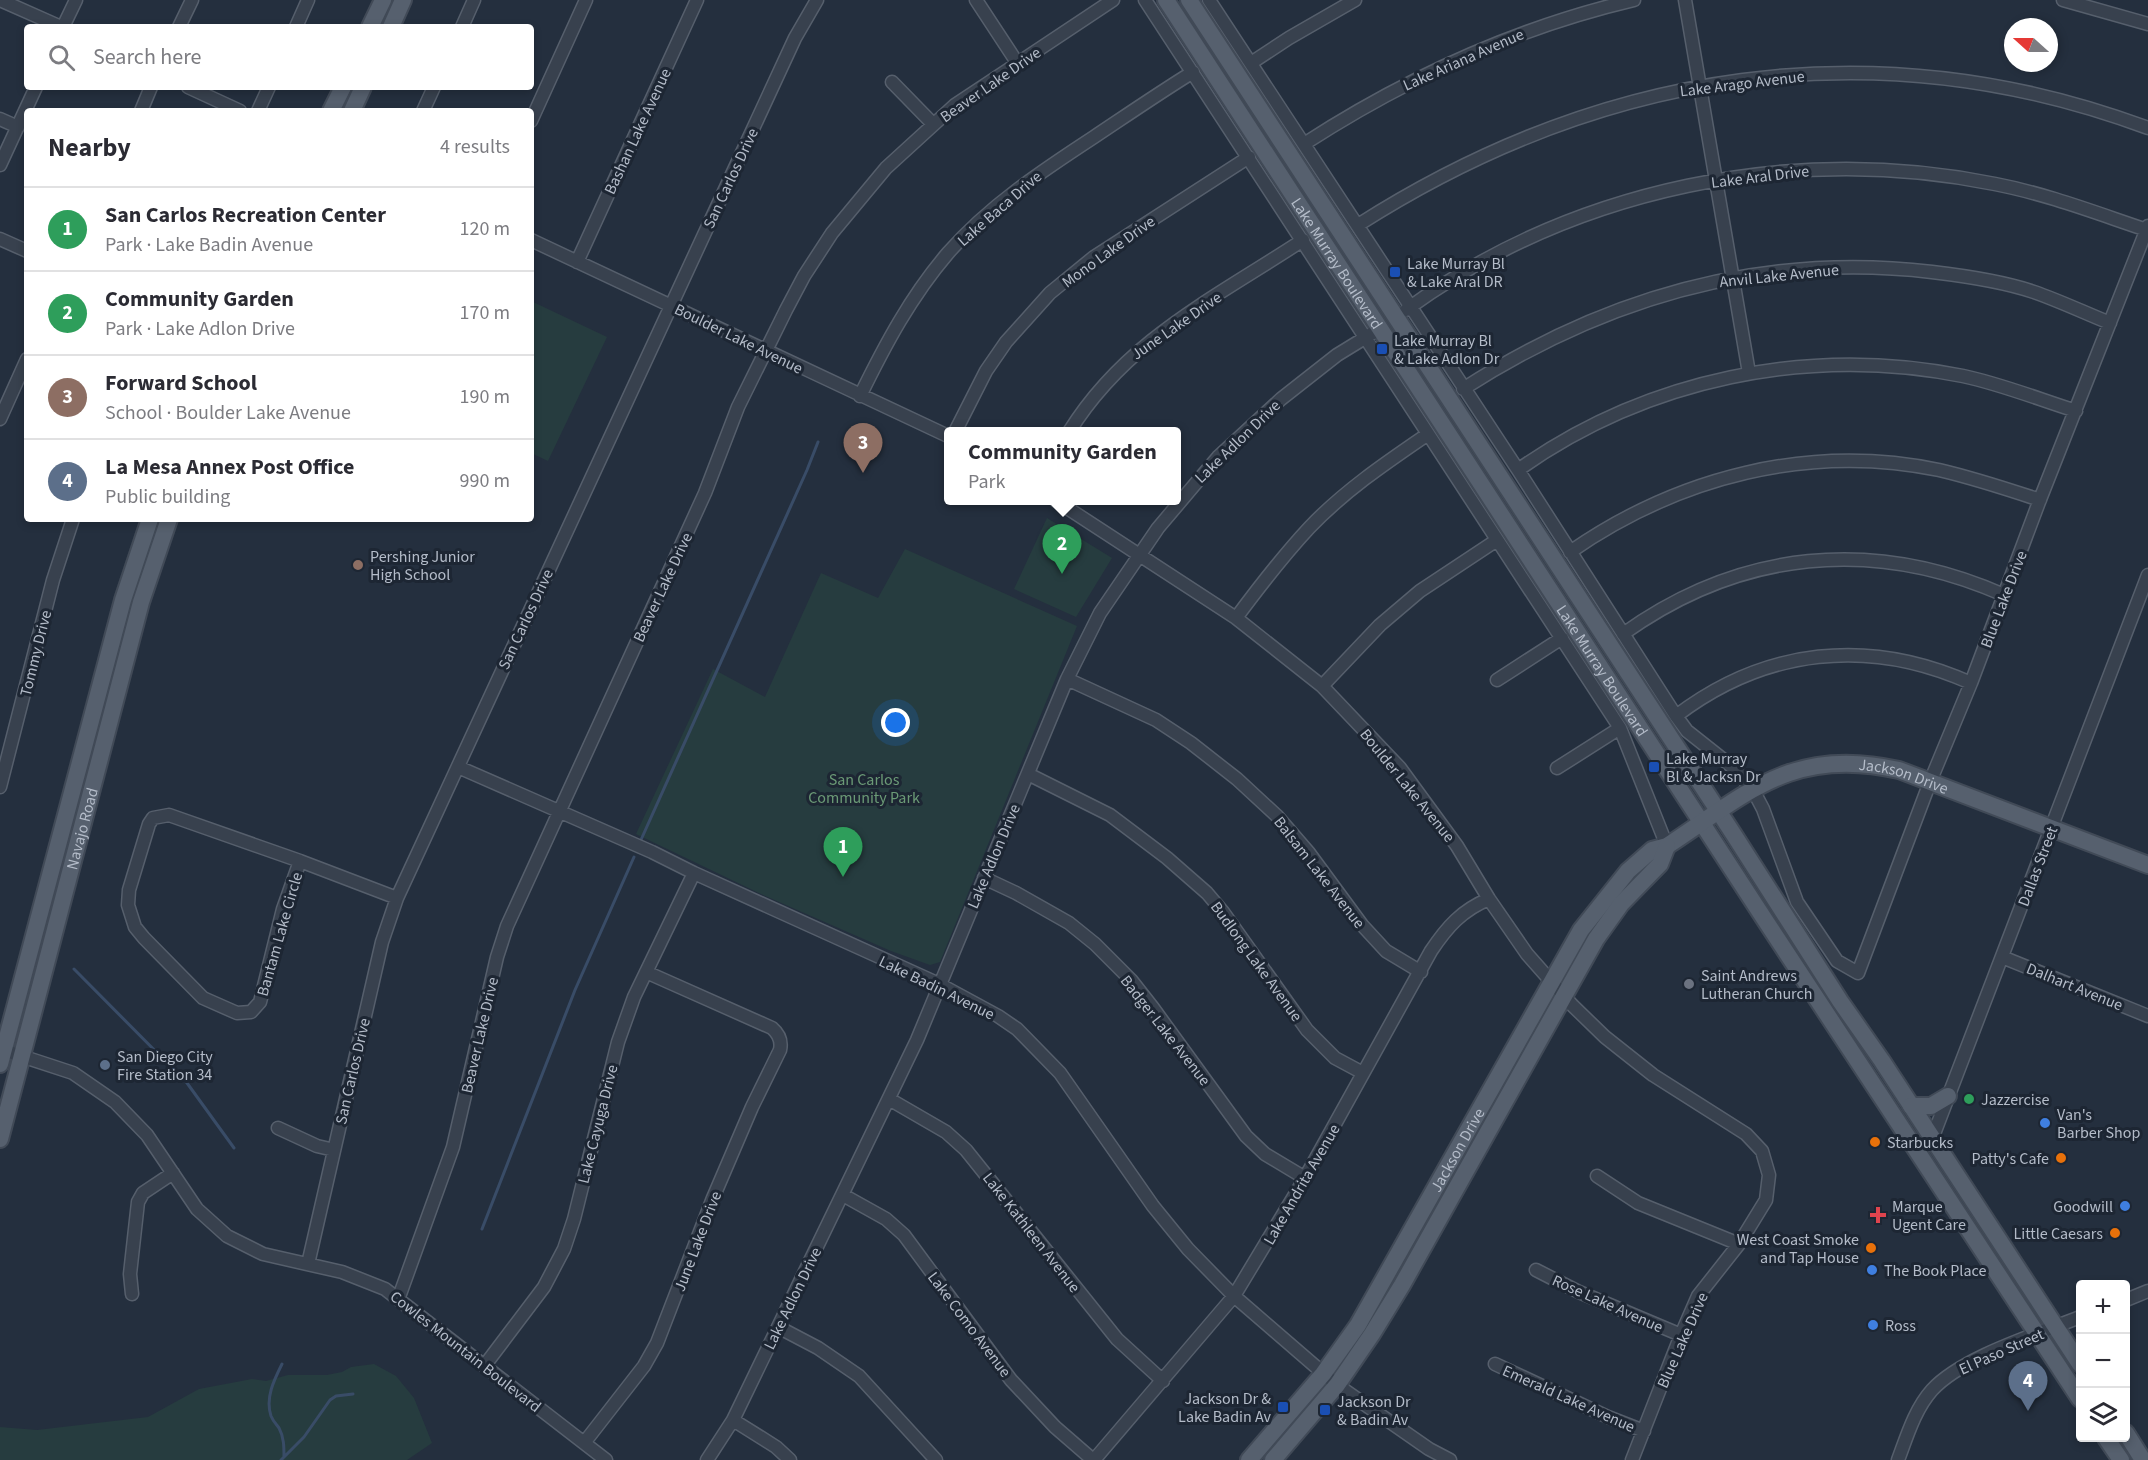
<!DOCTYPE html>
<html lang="en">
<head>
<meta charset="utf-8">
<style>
	body { margin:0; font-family:"Source Sans 3",sans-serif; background:#f7f7f7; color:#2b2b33 }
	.controls { position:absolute; right:18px; bottom:18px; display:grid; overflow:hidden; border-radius:6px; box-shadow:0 3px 9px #0003 }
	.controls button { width:54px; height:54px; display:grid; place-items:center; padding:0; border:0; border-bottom:2px solid #e1e1e2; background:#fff; color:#2b2b33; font:30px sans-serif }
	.compass { position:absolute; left:2004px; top:18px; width:54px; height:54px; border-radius:50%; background:#fff; box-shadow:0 3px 9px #0003; rotate:291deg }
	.you { position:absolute; left:896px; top:723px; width:21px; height:21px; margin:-15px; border:4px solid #fff; border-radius:50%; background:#1a73e8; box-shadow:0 0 0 9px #1a73e833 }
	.badge { display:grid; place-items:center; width:39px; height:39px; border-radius:50%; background:#b45309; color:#fff; font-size:20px; font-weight:700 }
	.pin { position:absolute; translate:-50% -50px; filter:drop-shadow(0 2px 3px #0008) }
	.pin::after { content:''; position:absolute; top:32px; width:21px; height:18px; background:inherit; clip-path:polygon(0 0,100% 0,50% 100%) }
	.popup { position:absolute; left:944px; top:427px; width:237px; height:78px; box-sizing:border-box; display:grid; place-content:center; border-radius:6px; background:#fff; filter:drop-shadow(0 2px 4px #0005); font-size:20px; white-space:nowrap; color:#7c7c81 }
	.popup b { font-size:22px; color:#2b2b33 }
	.popup::after { content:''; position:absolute; left:50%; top:100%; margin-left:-12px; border:12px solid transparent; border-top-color:#fff }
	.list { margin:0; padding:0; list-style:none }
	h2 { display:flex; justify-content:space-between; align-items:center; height:78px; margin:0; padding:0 24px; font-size:26px }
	h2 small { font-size:20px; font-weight:400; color:#7c7c81 }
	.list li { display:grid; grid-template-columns:39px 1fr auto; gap:18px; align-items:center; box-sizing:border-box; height:84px; padding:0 24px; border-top:2px solid #e1e1e2 }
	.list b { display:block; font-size:22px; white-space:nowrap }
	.list p { margin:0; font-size:20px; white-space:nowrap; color:#7c7c81 }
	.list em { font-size:20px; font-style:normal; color:#7c7c81 }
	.icon { flex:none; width:33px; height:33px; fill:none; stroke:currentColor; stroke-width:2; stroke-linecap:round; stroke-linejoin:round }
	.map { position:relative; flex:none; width:2148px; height:1460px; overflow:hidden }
	.search { position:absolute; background:#fff; box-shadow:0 3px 9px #0003; left:24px; top:24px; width:510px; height:66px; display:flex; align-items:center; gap:15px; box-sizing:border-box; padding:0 21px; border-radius:6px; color:#7c7c81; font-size:22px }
	.panel { position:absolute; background:#fff; box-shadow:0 3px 9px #0003; left:24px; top:108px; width:510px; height:414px; border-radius:6px }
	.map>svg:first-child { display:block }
	.green { fill:#263c3f }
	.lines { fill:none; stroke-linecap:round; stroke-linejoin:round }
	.stream { stroke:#394c67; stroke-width:3 }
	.minor-casing { stroke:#565f6c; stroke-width:15 }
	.major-casing { stroke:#414a57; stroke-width:20 }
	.minor { stroke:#38414e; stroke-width:12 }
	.major { stroke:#56606e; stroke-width:16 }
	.transit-dot { fill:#1a4fb4; stroke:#1d2633; stroke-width:2 }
	.education-dot { fill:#8d6e63; stroke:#1d2633; stroke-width:2 }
	.worship-dot { fill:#6b7280; stroke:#1d2633; stroke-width:2 }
	.service-dot { fill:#5c6f8a; stroke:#1d2633; stroke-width:2 }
	.leisure-dot { fill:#2e9e5b; stroke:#1d2633; stroke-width:2 }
	.shop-dot { fill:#3f7fe0; stroke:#1d2633; stroke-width:2 }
	.food-dot { fill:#e8710a; stroke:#1d2633; stroke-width:2 }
	.health-dot { fill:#e0444e; stroke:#1d2633; stroke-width:2 }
	.labels { text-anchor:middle; stroke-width:6; stroke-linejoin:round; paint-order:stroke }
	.street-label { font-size:16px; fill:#b4bcc9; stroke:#1d2633 }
	.poi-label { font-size:16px; fill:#b4bcc9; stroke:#1d2633; text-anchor:start }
	.park-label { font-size:16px; fill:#6b9a76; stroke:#1d2633 }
</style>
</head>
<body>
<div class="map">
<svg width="2148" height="1460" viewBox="0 0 2148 1460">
	<rect width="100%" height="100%" fill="#242f3e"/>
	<path class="green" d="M531,301L607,337L548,461L531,453Z
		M1047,518L1112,558L1076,617L1014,589Z
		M905,549L1077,626L940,962L930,965L891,951L761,894L636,834L713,669L765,697L821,573L878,598Z
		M374,1364L396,1376L414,1398L432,1443L407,1460H0V1427L37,1430L148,1417L199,1389L252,1379L266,1381L288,1375H327L342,1372L351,1367Z"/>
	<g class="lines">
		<path class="stream" d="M640,842L807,470L818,442
			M74,969L187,1083L234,1148
			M482,1229L575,990L634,857
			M282,1364C274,1380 265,1398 271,1416C273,1421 276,1424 279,1428C284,1437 284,1447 284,1457
			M281,1460L304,1437L330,1400L336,1396L353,1394"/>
		<defs>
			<path id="minor" d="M0,0L61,27
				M976,0L1018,64
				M1145,0L1620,728L1667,846
				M1209,0L1518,470L1676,716L1687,731L1735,769L1753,790L1763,809L1797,902L1837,961L1858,973L1930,782L1971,683L2039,502L2148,226
				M1685,0L1749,373
				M2063,0L2148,24
				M63,27L76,0
				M179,27L192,0
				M296,27L308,0
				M462,27L474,0
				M1251,63L1289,38L1355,0
				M892,82L933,124
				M188,87L240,111
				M141,111L151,87
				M258,111L269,87
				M423,111L434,87
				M0,119L18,127
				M531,121L586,0
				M1304,144C1406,78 1515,28 1634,0
				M0,165L36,87
				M1358,225C1601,70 1874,26 2148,128
				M0,239L27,251
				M531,240L948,436
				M577,262L697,0
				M1406,310C1573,188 1793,143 1995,184C2047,194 2096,213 2147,230
				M1463,389C1606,297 1761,252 1932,272C1966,276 2002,281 2034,292C2060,301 2085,313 2110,323
				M860,396C885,345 911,296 948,253C989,206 1042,171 1094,137C1127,115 1159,93 1193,72
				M0,419L27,359
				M955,432L986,371L1006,342L1050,293L1094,257L1249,157
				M1069,432C1126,340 1215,298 1303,240
				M1518,470C1646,379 1809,345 1963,376C2001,384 2038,399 2076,411
				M1055,500L1236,618L1322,686L1400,768L1457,846L1489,899L1527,954L1572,1005L1605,1037L1653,1075L1746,1134L1762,1151L1769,1175L1766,1200L1739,1244L1698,1296L1681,1335L1632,1460
				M1570,552C1678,477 1809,443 1939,470C1973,478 2007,489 2040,500
				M1236,618C1259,587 1283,556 1309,528C1344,491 1387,462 1428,434
				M1623,634C1740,550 1873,537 2004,595
				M1067,679L1156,720L1191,743L1237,779L1277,816L1309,853L1362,925L1386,951L1421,972
				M1497,680L1562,638
				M1322,686L1380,625L1420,591L1497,540
				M1676,716C1765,648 1869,637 1971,683
				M458,767L652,852L694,873L939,984L998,1016L1017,1029L1060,1073L1153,1206L1188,1249L1234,1296L1337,1385L1429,1449L1450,1460
				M1557,768L1620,728
				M1028,774L1110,815L1167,858L1207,893L1223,912L1307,1030L1335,1058L1363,1073
				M0,787L53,580L73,519
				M300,861L283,909L260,1002L251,1012L237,1013L203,998L144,938L135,927L128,905L129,890L149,824L153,818L169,815L300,861L397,898
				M984,878L1016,893L1069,923L1095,944L1131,980L1153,1008L1246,1136L1265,1154L1305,1178
				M2002,957L2148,1016
				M0,1049L73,1073L115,1102L147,1135L197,1209L227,1236L263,1254L342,1272L385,1289L606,1460
				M889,1099L946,1132L966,1150L1117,1339L1163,1381
				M278,1128L317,1146L334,1150
				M1919,1152L1932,1139L2148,575
				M1597,1176L1638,1203L1739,1244
				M843,1195L886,1219L904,1235L1011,1380L1055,1427L1093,1460
				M308,1264L382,942L397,898L795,38L817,0
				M1536,1270L1579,1292L1681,1335
				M132,1294L130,1274L138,1202L143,1193L173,1173
				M399,1297L453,1147L497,957L507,926L705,493L738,407L786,310L804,276L832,233L886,168L955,105L1113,0
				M2126,1300L2148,1291
				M778,1327L818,1348L859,1376L936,1460
				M1495,1364L1608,1417L1644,1431
				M485,1365L544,1287L564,1249L574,1219L618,1042L634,997L694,873
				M733,1420L776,1447L790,1460
				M584,1443L644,1366L657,1343L713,1198L752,1107L780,1050C782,1041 779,1034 772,1028L646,972
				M707,1460L733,1420L917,1040L1067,679L1100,613L1158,528L1218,457L1281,399L1337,355L1381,328
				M1094,1460L1234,1296L1305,1178L1431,951C1447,927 1462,910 1489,899
				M1898,1460C1907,1436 1915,1409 1932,1390C1962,1357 2038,1334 2080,1317"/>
			<g id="major">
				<path id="s1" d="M1166,0L1767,923L2080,1399"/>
				<path d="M1189,0L1734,835L1840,1001L1882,1061L2080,1364"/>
				<path d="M370,27L383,0"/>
				<path d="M391,27L403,0"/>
				<path d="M331,111L343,87"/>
				<path d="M352,111L363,87"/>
				<path d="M0,1064L123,600L150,519"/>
				<path d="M1911,1106H1931L1948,1096"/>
				<path id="s2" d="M0,1139L141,602L169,519"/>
				<path d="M2126,1433L2143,1460"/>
				<path d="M2106,1438L2121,1460"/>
				<path id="s3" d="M1249,1460L1323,1374L1358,1325L1581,930L1628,871L1652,850L1667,846C1749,792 1794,746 1899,770L2148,865"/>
				<path d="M1273,1460L1337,1385L1372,1334L1402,1285L1596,939L1621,904L1660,864L1667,846"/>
			</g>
		</defs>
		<use href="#minor" class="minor-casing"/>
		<use href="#major" class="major-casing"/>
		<use href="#minor" class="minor"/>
		<use href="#major" class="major"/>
	</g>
	<g class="transit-dot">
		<rect x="1389" y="266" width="12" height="12" rx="3"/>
		<rect x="1376" y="343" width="12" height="12" rx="3"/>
		<rect x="1648" y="761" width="12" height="12" rx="3"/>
		<rect x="1277" y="1401" width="12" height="12" rx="3"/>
		<rect x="1319" y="1404" width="12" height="12" rx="3"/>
	</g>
	<circle class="education-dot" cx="358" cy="565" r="6"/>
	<circle class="worship-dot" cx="1689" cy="984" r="6"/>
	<circle class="service-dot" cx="105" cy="1065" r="6"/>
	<circle class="leisure-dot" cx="1969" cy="1099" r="6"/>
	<g class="shop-dot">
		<circle cx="2045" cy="1123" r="6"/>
		<circle cx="2125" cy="1206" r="6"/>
		<circle cx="1872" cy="1270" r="6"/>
		<circle cx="1873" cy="1325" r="6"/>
	</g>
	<g class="food-dot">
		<circle cx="1875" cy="1142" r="6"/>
		<circle cx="2061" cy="1158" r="6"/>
		<circle cx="2115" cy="1233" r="6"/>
		<circle cx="1871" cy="1248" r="6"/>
	</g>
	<path class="health-dot" d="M1875 1206h6v6h6v6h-6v6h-6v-6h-6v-6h6z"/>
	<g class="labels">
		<g class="street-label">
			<text transform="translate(1463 59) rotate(-24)" y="6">Lake Ariana Avenue</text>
			<text transform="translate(1742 83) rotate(-7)" y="6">Lake Arago Avenue</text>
			<text transform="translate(990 84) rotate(-35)" y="6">Beaver Lake Drive</text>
			<text transform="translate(637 131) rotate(-65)" y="6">Bashan Lake Avenue</text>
			<text transform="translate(1760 176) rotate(-7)" y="6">Lake Aral Drive</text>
			<text transform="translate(730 178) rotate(-65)" y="6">San Carlos Drive</text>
			<text transform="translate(999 208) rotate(-41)" y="6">Lake Baca Drive</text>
			<text transform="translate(1108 251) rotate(-36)" y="6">Mono Lake Drive</text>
			<text dy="6" stroke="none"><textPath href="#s1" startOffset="314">Lake Murray Boulevard</textPath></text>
			<text transform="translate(1779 275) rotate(-6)" y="6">Anvil Lake Avenue</text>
			<text transform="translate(1176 325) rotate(-35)" y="6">June Lake Drive</text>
			<text transform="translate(739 338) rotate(26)" y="6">Boulder Lake Avenue</text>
			<text transform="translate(1237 441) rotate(-44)" y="6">Lake Adlon Drive</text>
			<text transform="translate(662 587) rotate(-65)" y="6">Beaver Lake Drive</text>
			<text transform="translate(2003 599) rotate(-69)" y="6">Blue Lake Drive</text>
			<text transform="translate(525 619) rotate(-65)" y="6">San Carlos Drive</text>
			<text transform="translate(35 653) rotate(-76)" y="6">Tommy Drive</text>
			<text dy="6" stroke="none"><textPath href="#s1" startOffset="800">Lake Murray Boulevard</textPath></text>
			<text dy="6" stroke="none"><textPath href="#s3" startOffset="1010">Jackson Drive</textPath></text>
			<text transform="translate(1408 785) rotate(51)" y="6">Boulder Lake Avenue</text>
			<text dy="6" stroke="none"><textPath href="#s2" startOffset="321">Navajo Road</textPath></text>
			<text transform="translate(993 856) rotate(-67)" y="6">Lake Adlon Drive</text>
			<text transform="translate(2037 866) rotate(-69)" y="6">Dallas Street</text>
			<text transform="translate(1320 872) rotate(52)" y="6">Balsam Lake Avenue</text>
			<text transform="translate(279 934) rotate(-74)" y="6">Bantam Lake Circle</text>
			<text transform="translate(1257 961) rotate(54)" y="6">Budlong Lake Avenue</text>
			<text transform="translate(2075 986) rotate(22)" y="6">Dalhart Avenue</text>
			<text transform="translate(937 987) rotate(26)" y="6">Lake Badin Avenue</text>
			<text transform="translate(1166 1030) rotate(52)" y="6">Badger Lake Avenue</text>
			<text transform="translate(479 1035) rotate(-77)" y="6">Beaver Lake Drive</text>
			<text transform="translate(352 1071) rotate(-77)" y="6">San Carlos Drive</text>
			<text transform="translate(597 1124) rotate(-76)" y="6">Lake Cayuga Drive</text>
			<text dy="6" stroke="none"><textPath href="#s3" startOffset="375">Jackson Drive</textPath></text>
			<text transform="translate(1301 1184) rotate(-60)" y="6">Lake Andrita Avenue</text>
			<text transform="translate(1032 1232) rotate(52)" y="6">Lake Kathleen Avenue</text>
			<text transform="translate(697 1241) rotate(-69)" y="6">June Lake Drive</text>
			<text transform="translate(792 1298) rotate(-64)" y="6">Lake Adlon Drive</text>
			<text transform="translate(1608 1303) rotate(24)" y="6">Rose Lake Avenue</text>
			<text transform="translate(970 1324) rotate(53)" y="6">Lake Como Avenue</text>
			<text transform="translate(1682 1340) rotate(-66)" y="6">Blue Lake Drive</text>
			<text transform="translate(466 1351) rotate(38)" y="6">Cowles Mountain Boulevard</text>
			<text transform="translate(2001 1351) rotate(-24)" y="6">El Paso Street</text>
			<text transform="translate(1569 1398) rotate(24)" y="6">Emerald Lake Avenue</text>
		</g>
		<g class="poi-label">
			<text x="1407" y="269">Lake Murray Bl<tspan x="1407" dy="18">&amp; Lake Aral DR</tspan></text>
			<text x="1394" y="346">Lake Murray Bl<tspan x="1394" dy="18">&amp; Lake Adlon Dr</tspan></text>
			<text x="370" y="562">Pershing Junior<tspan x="370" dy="18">High School</tspan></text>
			<text x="1666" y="764">Lake Murray<tspan x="1666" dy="18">Bl &amp; Jacksn Dr</tspan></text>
			<text x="1701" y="981">Saint Andrews<tspan x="1701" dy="18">Lutheran Church</tspan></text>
			<text x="117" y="1062">San Diego City<tspan x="117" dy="18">Fire Station 34</tspan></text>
			<text x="1981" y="1105">Jazzercise</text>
			<text x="2057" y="1120">Van's<tspan x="2057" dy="18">Barber Shop</tspan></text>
			<text x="1887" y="1148">Starbucks</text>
			<text x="2049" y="1164" text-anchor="end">Patty's Cafe</text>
			<text x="1892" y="1212">Marque<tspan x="1892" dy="18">Ugent Care</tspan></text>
			<text x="2113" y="1212" text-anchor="end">Goodwill</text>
			<text x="2103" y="1239" text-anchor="end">Little Caesars</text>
			<text x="1859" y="1245" text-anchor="end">West Coast Smoke<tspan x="1859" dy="18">and Tap House</tspan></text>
			<text x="1884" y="1276">The Book Place</text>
			<text x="1885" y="1331">Ross</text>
			<text x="1271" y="1404" text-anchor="end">Jackson Dr &amp;<tspan x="1271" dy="18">Lake Badin Av</tspan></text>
			<text x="1337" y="1407">Jackson Dr<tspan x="1337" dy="18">&amp; Badin Av</tspan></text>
		</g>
		<g class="park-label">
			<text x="864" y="785">San Carlos<tspan x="864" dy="18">Community Park</tspan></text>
		</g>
	</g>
</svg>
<div class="controls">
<button>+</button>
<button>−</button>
<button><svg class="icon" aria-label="layers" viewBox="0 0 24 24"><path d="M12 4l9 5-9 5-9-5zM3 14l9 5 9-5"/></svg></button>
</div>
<svg class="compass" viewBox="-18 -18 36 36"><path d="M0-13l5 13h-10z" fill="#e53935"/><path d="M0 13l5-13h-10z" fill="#7c7c81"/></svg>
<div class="you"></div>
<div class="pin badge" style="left:843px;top:877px;background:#2e9e5b">1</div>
<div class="pin badge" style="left:1062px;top:574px;background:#2e9e5b">2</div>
<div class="popup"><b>Community Garden</b>Park</div>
<div class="pin badge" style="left:863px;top:473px;background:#8d6e63">3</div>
<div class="pin badge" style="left:2028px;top:1411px;background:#5c6f8a">4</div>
<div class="search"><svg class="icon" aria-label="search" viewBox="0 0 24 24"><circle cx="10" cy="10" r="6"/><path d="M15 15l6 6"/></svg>Search here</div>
<section class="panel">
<h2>Nearby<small>4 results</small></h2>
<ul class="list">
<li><span class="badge" style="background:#2e9e5b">1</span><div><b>San Carlos Recreation Center</b><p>Park · Lake Badin Avenue</p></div><em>120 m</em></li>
<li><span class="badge" style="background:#2e9e5b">2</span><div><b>Community Garden</b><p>Park · Lake Adlon Drive</p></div><em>170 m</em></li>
<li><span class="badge" style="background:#8d6e63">3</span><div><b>Forward School</b><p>School · Boulder Lake Avenue</p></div><em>190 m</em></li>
<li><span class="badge" style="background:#5c6f8a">4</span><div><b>La Mesa Annex Post Office</b><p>Public building</p></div><em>990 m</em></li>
</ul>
</section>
</div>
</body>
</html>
